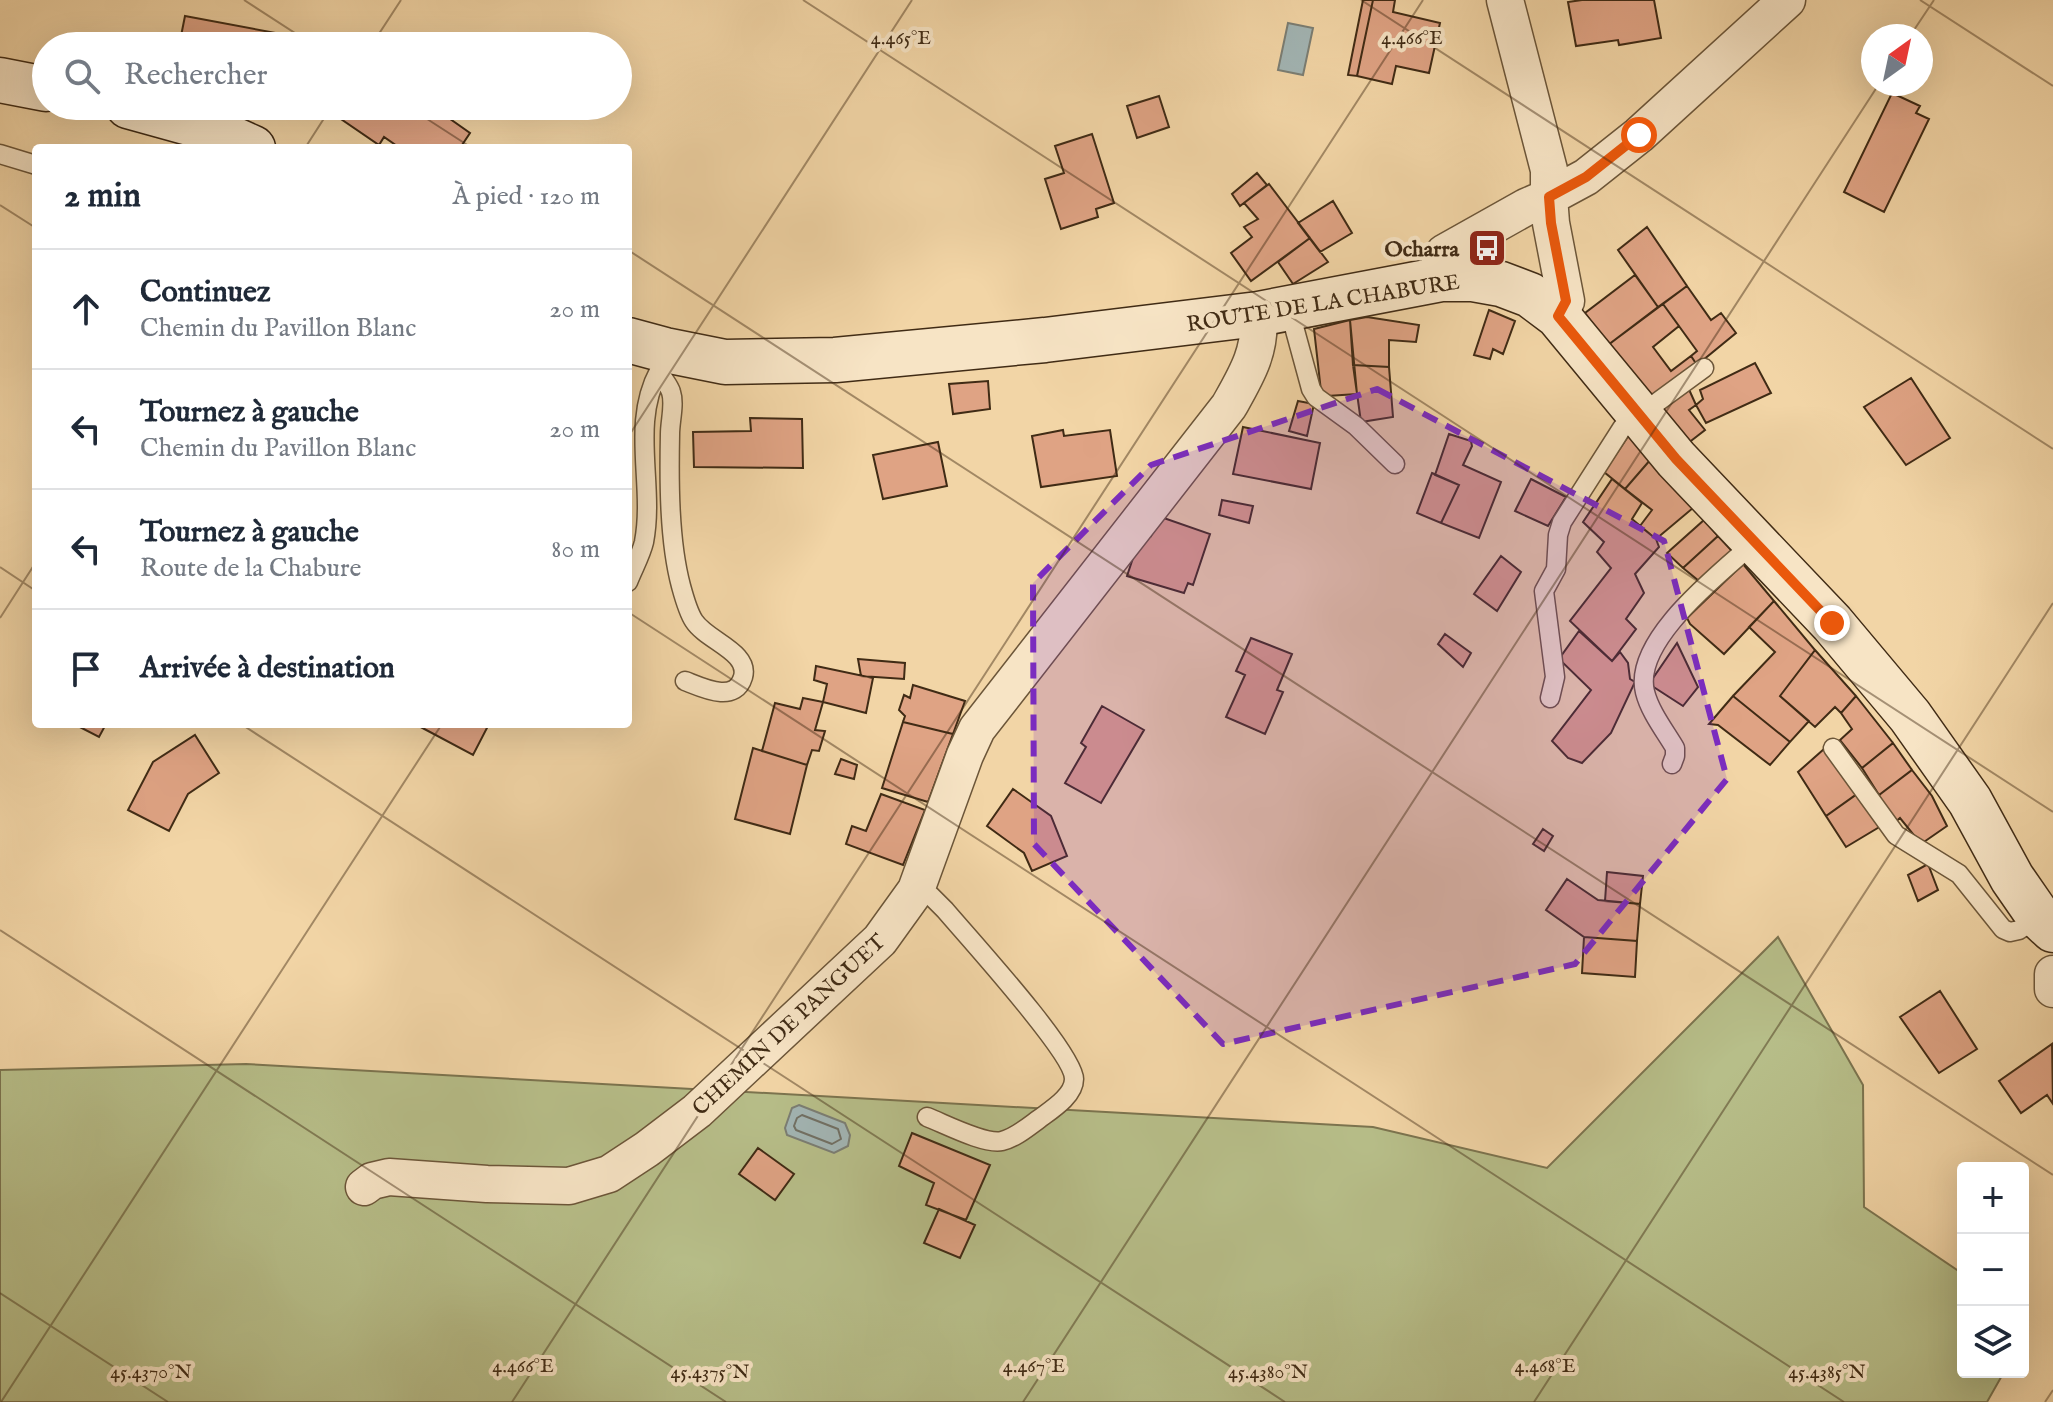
<!DOCTYPE html>
<html lang="fr">
<head>
<meta charset="utf-8">
<style>
	body { margin:0; font-family:"IM FELL English",serif; background:#f6f6f7; color:#1f2937 }
	.controls { position:absolute; right:24px; bottom:24px; display:grid; overflow:hidden; border-radius:8px; box-shadow:0 8px 32px #0002 }
	.controls button { width:72px; height:72px; display:grid; place-items:center; padding:0; border:0; border-bottom:2px solid #e0e1e3; background:#fff; color:#1f2937; font:40px sans-serif }
	.compass { position:absolute; left:1861px; top:24px; width:72px; height:72px; border-radius:50%; background:#fff; box-shadow:0 8px 32px #0002; rotate:33deg }
	.stop { position:absolute; width:24px; height:24px; margin:-18px; border:6px solid #ea580c; border-radius:50%; background:#fff }
	.stop.end { background:#ea580c; border-color:#fff; box-shadow:0 2px 8px #0008 }
	.list { margin:0; padding:0; list-style:none }
	h2 { display:flex; justify-content:space-between; align-items:center; height:104px; margin:0; padding:0 32px; font-size:34px }
	h2 small { font-size:26px; font-weight:400; color:#747a83 }
	.list li { display:grid; grid-template-columns:52px 1fr auto; gap:24px; align-items:center; box-sizing:border-box; height:120px; padding:0 32px; border-top:2px solid #e0e1e3 }
	.list b { display:block; font-size:30px; white-space:nowrap }
	.list p { margin:0; font-size:26px; white-space:nowrap; color:#747a83 }
	.list em { font-size:26px; font-style:normal; color:#747a83 }
	.icon { flex:none; width:44px; height:44px; fill:none; stroke:currentColor; stroke-width:2; stroke-linecap:round; stroke-linejoin:round }
	.map { position:relative; flex:none; width:2053px; height:1402px; overflow:hidden }
	.search { position:absolute; background:#fff; box-shadow:0 8px 32px #0002; left:32px; top:32px; width:600px; height:88px; display:flex; align-items:center; gap:20px; box-sizing:border-box; padding:0 28px; border-radius:44px; color:#747a83; font-size:30px }
	.panel { position:absolute; background:#fff; box-shadow:0 8px 32px #0002; left:32px; top:144px; width:600px; height:584px; border-radius:8px }
	.map>svg:first-child { display:block }
	.green { fill:#b7be89; stroke:#7c744f; stroke-width:2 }
	.water { fill:#a2b5b4; stroke:#7b7e74; stroke-width:2 }
	.lines { fill:none; stroke-linecap:round; stroke-linejoin:round }
	.shore { stroke:#717064; stroke-width:2 }
	.building { fill:#dfa384; stroke:#402b15; stroke-width:2 }
	.lane-casing { stroke:#6c5639; stroke-width:21 }
	.street-casing { stroke:#6c5639; stroke-width:39 }
	.secondary-casing { stroke:#402b15; stroke-width:47 }
	.lane { stroke:#f7e4c5; stroke-width:18 }
	.street { stroke:#f7e4c5; stroke-width:36 }
	.secondary { stroke:#f7e4c5; stroke-width:44 }
	.route { stroke:#ea580c; stroke-width:10 }
	.marked { fill:#7b2cbf; fill-opacity:0.2; stroke:#7b2cbf; stroke-width:6; stroke-dasharray:16 10; stroke-linejoin:round }
	.ticks { fill:none; stroke:#402b15; stroke-width:2; stroke-opacity:0.45 }
	.labels { text-anchor:middle; stroke-width:8; stroke-linejoin:round; paint-order:stroke }
	.poi-label { font-size:22px; font-weight:bold; fill:#402b15; stroke:#f7e4c5; text-anchor:end }
	.street-label { font-size:22px; fill:#402b15; stroke:#f7e4c5 }
	.ticks-label { font-size:20px; text-anchor:middle; fill:#402b15; stroke:#f7e4c5; stroke-width:8; stroke-linejoin:round; paint-order:stroke }
</style>
</head>
<body>
<div class="map">
<svg width="2053" height="1402" viewBox="0 0 2053 1402">
	<rect width="100%" height="100%" fill="#f2d5a6"/>
	<filter id="stains"><feTurbulence type="fractalNoise" baseFrequency=".0025" numOctaves="4"/><feColorMatrix values="0 0 0 0 .2 0 0 0 0 .09 0 0 0 0 .02 0 0 0 .5 -.17"/></filter>
	<radialGradient id="worn" r=".72"><stop offset=".6" stop-color="#630" stop-opacity="0"/><stop offset="1" stop-color="#630" stop-opacity=".3"/></radialGradient>
	<path class="green" d="M1778,937L1863,1085L1864,1207L1963,1274V1372H2004L1987,1402H0V1070L246,1064L1373,1127L1547,1168Z"/>
	<path class="water" d="M1288,23L1313,28L1303,75L1278,70Z
		M799,1105L845,1123L850,1135L848,1146L834,1153L787,1135L785,1128L792,1108Z"/>
	<g class="lines">
		<path class="shore" d="M802,1115L838,1129L841,1139L832,1144L796,1130L794,1126L797,1118Z"/>
	</g>
	<path class="building" d="M1363,0H1373L1357,76L1348,75Z
		M1373,0H1395L1393,12L1440,23L1429,73L1396,66L1392,84L1357,76Z
		M1582,0H1654L1661,38L1619,45L1618,40L1576,46L1568,2Z
		M185,16L292,36L290,46H179Z
		M1892,93L1920,106L1916,113L1929,119L1884,212L1844,192Z
		M1159,96L1169,127L1137,138L1127,106Z
		M346,106H438L436,109L470,133L460,148H400L384,137L379,145L338,117Z
		M1092,134L1114,203L1096,209L1098,217L1061,229L1045,179L1064,173L1055,146Z
		M1257,173L1267,185L1240,206L1232,194Z
		M1269,184L1310,238L1251,281L1231,253L1252,237L1244,227L1258,219L1244,203Z
		M1333,201L1352,233L1320,252L1298,223Z
		M1647,227L1687,286L1658,307L1618,250Z
		M1310,238L1328,262L1293,284L1278,262Z
		M1635,275L1658,307L1608,345L1585,313Z
		M1687,286L1711,320L1721,313L1736,333L1697,365L1691,356L1697,351L1663,304Z
		M1663,304L1679,326L1653,347L1671,371L1691,356L1697,365L1650,403L1608,345Z
		M1489,310L1515,321L1503,354L1493,349L1490,359L1474,355Z
		M1367,317L1419,325L1416,342L1389,340V367L1353,365L1350,320Z
		M1350,320L1357,394L1327,396L1321,391L1314,329Z
		M1755,363L1771,393L1706,423L1696,405L1703,399L1700,390Z
		M1353,365L1389,367L1393,417L1361,422Z
		M1911,378L1950,438L1906,465L1864,407Z
		M988,381L990,409L953,414L949,384Z
		M1687,385L1696,405L1689,410L1705,430L1687,444L1655,409Z
		M1298,401L1314,404L1307,436L1289,431Z
		M750,418L802,419L803,468L694,467L693,432L751,431Z
		M1243,427L1320,443L1311,489L1233,474Z
		M1063,430L1064,436L1110,430L1117,476L1041,487L1032,436Z
		M1449,434L1471,441L1472,446L1463,465L1501,482L1479,538L1441,523L1459,485L1435,475Z
		M1629,435L1651,459L1625,489L1604,472Z
		M938,442L947,486L883,499L873,455Z
		M1651,459L1693,508L1656,539L1640,526L1652,510L1625,489Z
		M1432,473L1459,485L1441,523L1417,513Z
		M1531,479L1566,497L1548,526L1515,511Z
		M1612,479L1642,503L1632,519L1656,539L1659,547L1635,574L1644,593L1626,619L1636,629L1612,661L1570,621L1611,568L1597,552L1604,542L1583,522Z
		M1222,500L1253,506L1249,523L1219,515Z
		M1158,516L1210,534L1193,585L1188,583L1184,593L1127,576L1141,534L1151,536Z
		M1704,520L1718,536L1683,568L1667,553Z
		M1718,536L1732,551L1699,581L1683,568Z
		M1501,556L1521,572L1497,611L1474,594Z
		M1743,564L1774,601L1724,654L1690,624L1687,618Z
		M1774,601L1815,650L1780,696L1809,721L1790,742L1733,696L1775,652L1749,627Z
		M1579,631L1612,661L1620,652L1628,663L1630,679L1635,682L1611,733L1582,763L1568,758L1552,741L1591,690L1559,659Z
		M1445,634L1471,653L1463,667L1438,644Z
		M1251,638L1292,654L1277,690L1283,692L1265,734L1226,717L1245,675L1236,671Z
		M1677,643L1698,687L1683,706L1649,684Z
		M1815,650L1856,696L1841,713L1835,707L1815,727L1780,696Z
		M858,659L905,663L904,679L861,676Z
		M816,666L873,678L866,713L823,702L827,684L814,680Z
		M913,685L965,701L953,734L903,722L905,716L899,710L904,695L910,698Z
		M1733,696L1790,742L1770,765L1718,725L1709,724Z
		M1856,696L1893,743L1862,768L1840,740L1852,729L1841,713Z
		M803,698L823,702L815,730L825,731L819,751L812,750L807,765L762,751L775,703L800,709Z
		M1102,706L1144,730L1101,803L1065,783L1086,747L1081,743Z
		M903,722L953,734L928,802L882,788Z
		M74,724H106L99,737Z
		M415,724H489L473,755Z
		M195,735L219,773L188,794L169,831L128,810L153,762Z
		M1893,743L1912,770L1879,795L1862,768Z
		M753,748L807,765L790,834L735,819Z
		M1824,749L1857,794L1826,816L1798,772Z
		M841,759L857,765L854,779L835,774Z
		M1912,770L1932,796L1947,826L1921,844L1900,818L1893,824L1879,795Z
		M1013,789L1051,816L1067,856L1032,871L1024,853L987,826Z
		M881,794L925,810L903,865L846,844L852,826L866,831Z
		M1857,794L1881,826L1846,847L1826,816Z
		M1543,829L1553,836L1544,851L1533,844Z
		M1928,864L1938,890L1918,901L1908,875Z
		M1607,872L1643,876L1640,904L1605,901Z
		M1567,879L1598,900L1640,904L1637,941L1584,937L1546,910Z
		M1584,937L1637,941L1635,977L1582,973Z
		M1940,991L1977,1049L1939,1073L1900,1017Z
		M2052,1044L2053,1104L2047,1095L2021,1113L1999,1081Z
		M912,1133L990,1165L966,1220L926,1205L934,1183L899,1166Z
		M758,1148L794,1174L775,1200L739,1174Z
		M939,1209L975,1225L960,1258L924,1243Z"/>
	<g class="lines">
		<defs>
			<path id="lane" d="M0,154L36,165
				M1292,307L1293,323L1311,389L1316,397L1356,426L1395,464
				M665,350L659,371C662,378 669,385 671,392C675,404 670,421 670,434C669,481 669,541 681,586C684,597 688,612 694,621C707,641 750,652 743,677C735,704 703,688 685,681
				M628,582C633,569 641,555 644,542C655,484 630,425 659,371
				M1550,698L1555,677L1544,591L1556,569L1558,535L1562,522L1622,428L1704,368
				M1833,748L1896,835L1959,874L2003,929L2010,932L2019,930L2039,917
				M1672,764L1675,756V748C1665,731 1650,712 1645,692C1632,640 1722,572 1756,541
				M916,890L931,896L945,910C967,936 1074,1053 1074,1079C1074,1096 1051,1110 1039,1119C1028,1127 1015,1138 1002,1141C985,1145 945,1124 927,1117"/>
			<path id="street" d="M1442,279L1440,260L1444,253L1526,207L1549,197V170L1505,0
				M1558,316L1566,301L1551,223L1549,197L1586,177L1639,135L1787,0
				M2053,974V989
				M364,1187L372,1181L389,1177L487,1184L569,1186L609,1174L647,1149L697,1111L880,940L916,890L965,755L977,729L1229,406C1246,376 1262,350 1258,314"/>
			<path id="secondary" d="M0,80L46,89
				M128,106L211,129L253,148
				M628,340L665,350L725,362L835,360L1045,340L1258,314L1442,279H1473L1501,284L1530,295L1558,316L1676,459L1832,623L1910,716L1970,801L2012,878L2039,917L2053,930"/>
		</defs>
		<use href="#lane" class="lane-casing"/>
		<use href="#street" class="street-casing"/>
		<use href="#secondary" class="secondary-casing"/>
		<use href="#lane" class="lane"/>
		<use href="#street" class="street"/>
		<use href="#secondary" class="secondary"/>
	</g>
	<g class="lines">
		<path class="route" d="M1639,135L1586,177L1549,197L1551,223L1566,301L1558,316L1676,459L1832,623"/>
	</g>
	<path class="marked" d="M1377,389L1664,541L1727,779L1575,964L1223,1044L1034,844L1033,583L1151,465Z"/>
	<path class="ticks" d="M244,0L315,46M803,0L2053,812M1361,0L2053,449M1920,0L2053,86M1910,36L1934,0M371,46L401,0M407,106L472,148M305,148L332,106M0,205L36,228M628,250L2053,1175M628,437L912,0M0,567L36,591M628,612L1844,1402M0,618L36,562M241,724L1285,1402M0,930L726,1402M0,1293L168,1402M1,1402L442,724M512,1402L1423,0M1023,1402L1879,84M1534,1402L2053,603M2045,1402L2053,1390"/>
	<defs>
		<symbol id="bus-square" viewBox="-11 -11 22 22"><rect x="-9" y="-9" width="18" height="18" rx="4" fill="#8f2418" stroke="#f7e4c5"/><path d="M-5-6H5V4H4V6H2V4H-2V6H-4V4H-5ZM-3.5-4V0h7V-4ZM-3.5 1.2v1.5H-2V1.2ZM2 1.2v1.5H3.5V1.2Z" fill="#fff"/></symbol>
	</defs>
	<g fill-rule="evenodd">
		<use href="#bus-square" x="1465" y="226" width="44" height="44"/>
	</g>
	<g class="labels">
		<g class="poi-label">
			<text x="1459" y="256">Ocharra</text>
		</g>
		<g class="street-label">
			<text transform="translate(1323 302) rotate(-9)" y="8">ROUTE DE LA CHABURE</text>
			<text transform="translate(788 1024) rotate(-43)" y="8">CHEMIN DE PANGUET</text>
		</g>
	</g>
	<g class="ticks-label">
		<text x="1412" y="44">4.466°E</text>
		<text x="901" y="44">4.465°E</text>
		<text x="523" y="1372">4.466°E</text>
		<text x="1034" y="1372">4.467°E</text>
		<text x="1545" y="1372">4.468°E</text>
		<text x="151" y="1378">45.4370°N</text>
		<text x="710" y="1378">45.4375°N</text>
		<text x="1268" y="1378">45.4380°N</text>
		<text x="1827" y="1378">45.4385°N</text>
	</g>
	<rect width="100%" height="100%" filter="url(#stains)"/>
	<rect width="100%" height="100%" fill="url(#worn)"/>
</svg>
<div class="controls">
<button>+</button>
<button>−</button>
<button><svg class="icon" aria-label="layers" viewBox="0 0 24 24"><path d="M12 4l9 5-9 5-9-5zM3 14l9 5 9-5"/></svg></button>
</div>
<svg class="compass" viewBox="-18 -18 36 36"><path d="M0-13l5 13h-10z" fill="#e53935"/><path d="M0 13l5-13h-10z" fill="#747a83"/></svg>
<div class="stop" style="left:1639px;top:135px"></div>
<div class="stop end" style="left:1832px;top:623px"></div>
<div class="search"><svg class="icon" aria-label="search" viewBox="0 0 24 24"><circle cx="10" cy="10" r="6"/><path d="M15 15l6 6"/></svg>Rechercher</div>
<section class="panel">
<h2>2 min<small>À pied · 120 m</small></h2>
<ul class="list">
<li><svg class="icon" aria-label="ahead" viewBox="0 0 24 24"><path d="M12 20V5M6 11l6-6 6 6"/></svg><div><b>Continuez</b><p>Chemin du Pavillon Blanc</p></div><em>20 m</em></li>
<li><svg class="icon" aria-label="left" viewBox="0 0 24 24"><path d="M17 20v-9H6M10 6l-5 5 5 5"/></svg><div><b>Tournez à gauche</b><p>Chemin du Pavillon Blanc</p></div><em>20 m</em></li>
<li><svg class="icon" aria-label="left" viewBox="0 0 24 24"><path d="M17 20v-9H6M10 6l-5 5 5 5"/></svg><div><b>Tournez à gauche</b><p>Route de la Chabure</p></div><em>80 m</em></li>
<li><svg class="icon" aria-label="arrive" viewBox="0 0 24 24"><path d="M6 21V4h12l-3 4 3 4H6"/></svg><div><b>Arrivée à destination</b></div></li>
</ul>
</section>
</div>
</body>
</html>
